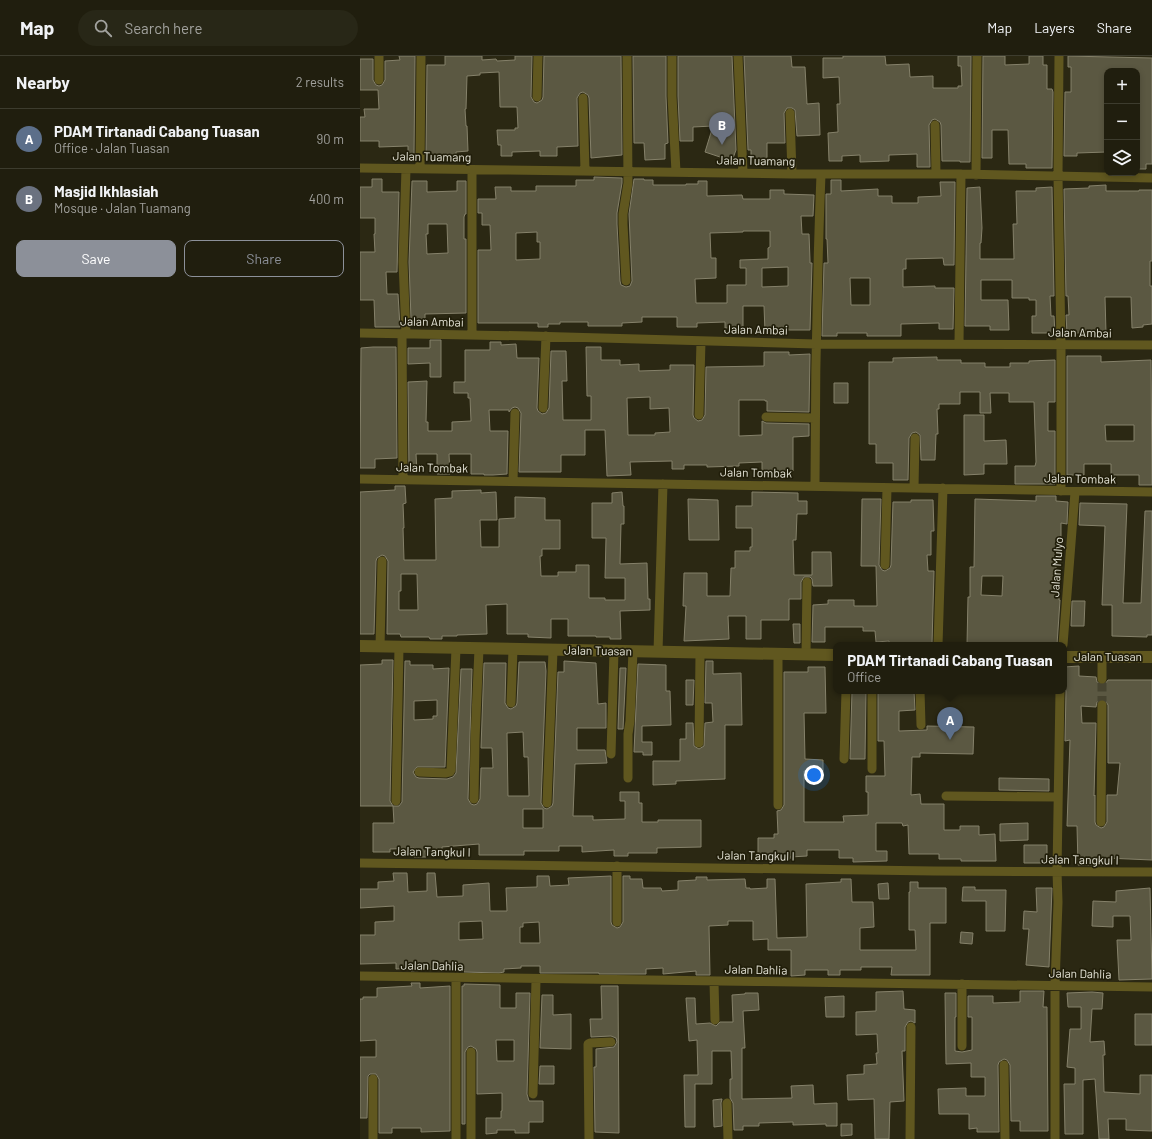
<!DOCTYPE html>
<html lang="en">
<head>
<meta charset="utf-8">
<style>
	body { margin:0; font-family:Barlow,sans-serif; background:#282717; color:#f1f3f6 }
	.controls { position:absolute; right:12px; top:12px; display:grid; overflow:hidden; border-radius:8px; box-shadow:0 2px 6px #0003 }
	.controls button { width:36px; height:36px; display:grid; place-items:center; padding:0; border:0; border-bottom:1px solid #3d3c2e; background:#201e0e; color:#f1f3f6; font:20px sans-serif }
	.you { position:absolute; left:454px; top:719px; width:14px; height:14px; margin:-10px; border:3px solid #fff; border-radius:50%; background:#1a73e8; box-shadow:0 0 0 6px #1a73e833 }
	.badge { display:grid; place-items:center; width:26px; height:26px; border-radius:50%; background:#8c9099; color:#fff; font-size:13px; font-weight:700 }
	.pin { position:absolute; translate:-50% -33px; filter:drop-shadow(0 1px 2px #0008) }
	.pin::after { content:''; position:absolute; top:21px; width:14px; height:12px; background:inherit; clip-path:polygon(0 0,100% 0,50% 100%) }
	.popup { position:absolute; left:473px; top:586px; width:234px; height:52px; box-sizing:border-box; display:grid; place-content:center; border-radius:8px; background:#201e0e; filter:drop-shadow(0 1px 3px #0005); font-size:13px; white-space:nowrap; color:#a2a29e }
	.popup b { font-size:15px; color:#f1f3f6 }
	.popup::after { content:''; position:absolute; left:50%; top:100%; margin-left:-8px; border:8px solid transparent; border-top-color:#201e0e }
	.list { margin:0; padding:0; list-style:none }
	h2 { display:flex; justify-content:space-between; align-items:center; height:52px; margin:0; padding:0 16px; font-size:17px }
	h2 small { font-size:13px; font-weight:400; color:#a2a29e }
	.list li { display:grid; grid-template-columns:26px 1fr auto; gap:12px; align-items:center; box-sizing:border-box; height:60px; padding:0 16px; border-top:1px solid #3d3c2e }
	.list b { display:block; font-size:15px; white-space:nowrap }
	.list p { margin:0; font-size:13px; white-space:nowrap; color:#a2a29e }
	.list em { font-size:13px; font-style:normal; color:#a2a29e }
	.actions { display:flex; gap:8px; padding:12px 16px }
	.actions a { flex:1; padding:9px 0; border:1px solid #8c9099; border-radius:8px; text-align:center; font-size:14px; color:#8c9099 }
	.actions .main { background:#8c9099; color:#fff }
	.icon { flex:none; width:22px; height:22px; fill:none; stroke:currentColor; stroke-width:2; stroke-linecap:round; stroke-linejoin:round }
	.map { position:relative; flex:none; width:792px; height:1083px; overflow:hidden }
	header { display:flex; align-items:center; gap:24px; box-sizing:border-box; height:56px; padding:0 20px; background:#201e0e; border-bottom:1px solid #3d3c2e }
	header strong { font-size:19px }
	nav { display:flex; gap:22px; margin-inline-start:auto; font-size:14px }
	.search { width:280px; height:36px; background:#282717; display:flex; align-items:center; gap:10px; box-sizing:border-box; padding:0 14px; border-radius:22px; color:#a2a29e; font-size:15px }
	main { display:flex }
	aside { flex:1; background:#201e0e }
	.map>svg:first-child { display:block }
	.building { fill:#5b5842; stroke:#85816a; fill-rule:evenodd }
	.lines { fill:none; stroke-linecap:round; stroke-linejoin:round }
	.minor-tunnel { stroke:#474430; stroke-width:9; stroke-dasharray:9 4.5; stroke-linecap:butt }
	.minor { stroke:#60571f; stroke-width:9 }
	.tertiary { stroke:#60571f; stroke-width:12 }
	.labels { text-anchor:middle; stroke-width:3.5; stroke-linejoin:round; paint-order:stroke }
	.street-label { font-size:12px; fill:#e5e4d7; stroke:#211e0a }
</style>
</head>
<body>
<header>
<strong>Map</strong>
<div class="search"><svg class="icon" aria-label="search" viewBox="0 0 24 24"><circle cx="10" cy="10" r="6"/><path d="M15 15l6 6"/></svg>Search here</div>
<nav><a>Map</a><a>Layers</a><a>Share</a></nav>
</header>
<main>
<aside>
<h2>Nearby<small>2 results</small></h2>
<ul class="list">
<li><span class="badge" style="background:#5c6f8a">A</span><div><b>PDAM Tirtanadi Cabang Tuasan</b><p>Office · Jalan Tuasan</p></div><em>90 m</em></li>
<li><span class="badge" style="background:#6b7280">B</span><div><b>Masjid Ikhlasiah</b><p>Mosque · Jalan Tuamang</p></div><em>400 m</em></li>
</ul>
<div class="actions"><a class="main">Save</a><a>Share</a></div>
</aside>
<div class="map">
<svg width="792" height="1083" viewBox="0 0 792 1083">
	<rect width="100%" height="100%" fill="#2b2813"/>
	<path class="building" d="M39,0H55L54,98H48V90L19,91V85H0V61H5L4,53H19L18,34H0V3H13V24L16,29L19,30L22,29L25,24V5L40,4Z
		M85,0H122V4L136,3L137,5L155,4V0H172L171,41L174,46L177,47L182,44L183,41L184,0H261L262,99L231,102L229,42L228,39L223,36L220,37L217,42L218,90L197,91V100H180V95L152,96V100H141V89H138L137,74H155V72H158L157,51H140L139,16L120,17V19L107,20L106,53H105L106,70H107L108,95L96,96V102L66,103L67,9H85Z
		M273,0H306V40L308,87L305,88V103L285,104L284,87H274Z
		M318,0H372L376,94L372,105L345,96L353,70L333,71V85H320L318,40Z
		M384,0H431L432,11H445L447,48L459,47L460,79L437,80L435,54L432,52H427L424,57L425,87H407V107L391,108V94H388Z
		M483,0H525L526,9L549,8L550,21L573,20V32H598V30H602L601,10H598V0H611L610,106H600V105H582L581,69L580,66L575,63L572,64L569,69L570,111H557V98L529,99V105L500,106V99L482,100V105H469L468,77L478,76L477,48H480L479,21L463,22V2H483Z
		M623,0H645V9L669,8V0H683V9H687V33H692L693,36L692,112H666V108H649L648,74H632V102H622Z
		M708,0L792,2V108H786V113H777V15H747V96L717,97V100H704L705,36H711V11H708Z
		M234,121L262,122V127L257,157V168L260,225L261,229L266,231L270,230L272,225L269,158L274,123H284V124H293V129H326V128H338V125H347V140L382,139L383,143H410V134H424V138L454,139L453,160H441L442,178H449L450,204V207H452L450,274H425V276H405L404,250H383V271L365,272V266L337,267V271H317V261H282V266L262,267V270H228V266H200V268H188V271H178V267H118V194H131L130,169H122V157H118V143H136L135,131H151V135H176V130H216V124H234ZM383,175H410V191L408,192V203L380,204V212H386V229H367V247H336L335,223L356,222V202H351L350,177L383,176ZM177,176V186H180V203L156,204V177ZM428,211V230L402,231V212Z
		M12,123H22V136H39L37,216H26L27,238H38L40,271H15L14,244H0V196H15L14,178H15V162H0V131H12Z
		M471,124H481V135L518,133V140H532V147H558V141L581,140L580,126H595L594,209H584L583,202L546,203V213H543V231L575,230V232H594L593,273H579V267L541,268V280H507V277H477V280H462L464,207H468L467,183H466V138H471ZM490,222H510V249H491Z
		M52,125H67V136L97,135V125H106V158H105L104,161V183H106V257L65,258V263H51L49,206ZM68,168H87L88,197L67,198L66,178H68Z
		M746,129V135H779V134H792V205H790V230H792V268L783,269V271L772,272L771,241H745L746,277H707L706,259H709L708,240H706L704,133L729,132V130Z
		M620,131L622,172L621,187H620V203H654L653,168H657L656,135H676V132L692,131L694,240H690L691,260H694L695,277H672V260H676V244H669V242H652V224H621V244H648L649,274H630V270H605L607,132Z
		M70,284H81V321H70V307L48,308V292H70Z
		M130,286H141V289L156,288L157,302H179L177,352L178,355L182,358L186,357L189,352L191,295H206L207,325H202L203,364H231V340H227L226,291H241V304H260V309L279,308V315L310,314V309H334L333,359L334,362L338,365L342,364L345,359L346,311L404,310V296H429V299L450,298L449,356L407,355V345H405V344H379V380L402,379V365L406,367L449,368V380L433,381V415H402V406L379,407V410L347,411V409H324V413H312V405L270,406L271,419L247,420L245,374H225V399H201V416H159L161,357L158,352L155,351L152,352L149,356V354H129L130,375H148L147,418L133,419H124V418H111V398H89L90,418H77V398H56L57,416H49L48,326L67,325L66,366H68V375H92V366L111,365L110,342H108V337H94V326H105V294H130ZM290,341V353L309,352L310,376L295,377V379H268L267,342Z
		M13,291H36L37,402L15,403V412H0L1,292Z
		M707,300H741V306L791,304L792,429H779V419H751V408H724V419H707ZM745,369H774V385H746Z
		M577,301V304H601V307H625V311H650V307H669V305L695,304V346H688V375H695V428H655V410H675L676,406L674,346H649V337H630L631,357H620V336H600V348H579V353H577L578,378H576L575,404H561L560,379L556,376L552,377L549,382L548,424H533V407H516V388H509V306H533V302Z
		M474,327H488V347H474Z
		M604,359H624V385L646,384L647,408H624V418L604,419Z
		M35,430H45L46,447L43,448L44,472H43L44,504H76L75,443L92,442V435L121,434V437L136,436L137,464H120L121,491H139V463L155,462V441L185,442V464H200V493H182V500H180L181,520H198V516H216V509H229V542H245V544H265V522H245L246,482H232V447H252V437L262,436L263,450H264V468H261L260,508L287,507L288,543H290V554L260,555L261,583H250V581H236V580H208V563H191V582L168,581V578H147V548L126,549L127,578L97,579V580H82V583H70L69,581H41L40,578H27L28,505L25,500L22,499L17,502L16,505L14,578H0V436L35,434ZM41,518H57L58,554H39V535H41Z
		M392,436L438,437V445H447V458H437L436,484H433L434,519H452V496H471L472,530H453L452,523L450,521H444L441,526V543H429V564H401V583H386V560H368L369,583L324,585L326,550H323L324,517H347V540H370L371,512H375V495H390V491H392V472H376V450H392Z
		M676,440H696V445L708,446L707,468L701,467V498H696V526H699V544H700L697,589H607L608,541H610V511H614L615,443L676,445ZM622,520H643L642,540L621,539Z
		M328,443L358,444L359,484H329Z
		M502,443H521L519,509L522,514L525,515L530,512L531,509L533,446H551V444H573L574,475H571V499H567L568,515H574L572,588H544L529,587V585L516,586L515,575H503V571H465V586H452L453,549L468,548V544H494V550H517L516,510H501Z
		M720,447L767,448L763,547H781L785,455H792V579H787V581L752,580V549H742L745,470L719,469Z
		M712,545H725L724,570H711Z
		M433,568H440V587H434Z
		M22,604H33L30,745L33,750H0V609L22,608Z
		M45,605H50V609H73V613L89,612L85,711H57L53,716L56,721L59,722L87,723L93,721L96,717L101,613H112L108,743L111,748L114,749L117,748L120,743L121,712H133L132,692H121L124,607H146L145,647L148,652L151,653L156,650L157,647L159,606H185L186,615L181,747L184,752L187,753L192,750L193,747L198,616H204V605L236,607L238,648L246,647V672H217V694H245L247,707L215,708L213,760H233V764L265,763V745H260V736H279V747H282V766H298V764H341V791L297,792V797H268V800H254V794L222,796V790H199V795H164V799H119V788L82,791V795H65L66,801H54V792L30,793V796H13V767H34L33,750H39L42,746ZM77,644V660H73V663L54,664V645ZM163,676L164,701H168L169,740H148L147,677ZM163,753H183V772H163Z
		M346,605H353V618L381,617L382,669H365V723L316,725V728L293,729V705H320V683H326V667H333L334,690L339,693L344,690L345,667L353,666L352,647H345Z
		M278,608L306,609V635H310L311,669L282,670V686H292V699H283V696H274Z
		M719,610V620L736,621L737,626L742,629L745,628L748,624H792V804L746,802V809H718L717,770H707L710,684L705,685L706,635L704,631V611ZM742,643L745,644L748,649V707H760L757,739H747V766L744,771L741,772L736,769L735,766V739L734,740L736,667H722L721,650L736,651L737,646Z
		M448,611H465L466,657H444L445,703L463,704V715H444V766H484L483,760L508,759V736H506V720H525L524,685H518V635H554L555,654L539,655V675L567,674V670L614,671L613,698L560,697V701H552L551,739L560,738L561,748H584V774H600V770H619V779L635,778L636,805H601V803H579V798H549L548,769L543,770L542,767H516V795H527V805L493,806V802H479V794H447V800L430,801V803L398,804V782H414V778H418L417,755L421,754L424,749V616H448Z
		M260,612H266L263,673H258Z
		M326,624H334L333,649H326Z
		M492,635H506L505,703H490Z
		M639,722L689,723V735L639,734Z
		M668,767V784L640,785V768Z
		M664,789H687V807H664Z
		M33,817H47L48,836L67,835V817H75L77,841L103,840V829L129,827L130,855H147L146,832L177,831V820H189L190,830L209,829L208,822L251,820V866L252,869L257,872L260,871L263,866V820H270V823H282L283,832H301L302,835L318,834V825L336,824V821H347V824L385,823L386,832H390V833L407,832V823H415L417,882L447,881L446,828L481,826V823H491L492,846H513L514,871L500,872V894H556L555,874H549V836H550V826H558V832H586V867H570V919H531L532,911H501V914H480V919H468V914H445V919L431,920V894H408V883L393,884V865H368V869L349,870L350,919H336V915L303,918V912L286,913V918H239V917H180V910H161V912L144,913V916L139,917L104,916V913H91V912L68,913V914L51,915V912L36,913V907L0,908V879H15V866L34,865V850L0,852V833H18V826L34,825ZM122,865L123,883L99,884V866ZM179,866L180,887H160V871H163V867Z
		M528,827L529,843H519L518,828Z
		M603,831H615V834H646L645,875H626V845H602Z
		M676,832H692L689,911L666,909L669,873H663L664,855L677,856Z
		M790,832L792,923L759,924L757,884H771L770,860H753V871L732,870L733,845L756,846V835Z
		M601,876L613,877L612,888L600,887Z
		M51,927H60V932L90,930V1075L61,1076V1072H32V1077H19V1023L16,1018H10L8,1020L7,1062H0V1001H16V984L0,985V943H3V941H17V932L52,930Z
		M104,928L140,929V952H156V937H170L167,1038L169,1045H183V1066H169V1077H155V1074H137V1077L126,1078V1062H141V1055H142V1037L117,1038V996L116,993L111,990L108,991L105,996V1068H102V930H104ZM136,984H154V1005H137Z
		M241,930H258L259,1077L235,1076L234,1011H236V993L254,991L257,986L256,982L251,980L231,981L230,963H242Z
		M543,935L544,953L555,954V967L551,965L548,966L545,971V995H542L544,1045L530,1046L529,1083H515L514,1043L488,1044L487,1019L504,1018V1009L517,1008L516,997H518L517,978L496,979V956L516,955V936Z
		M660,935H684L683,951H687L688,1075H660V1065H651L650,1009L647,1004L644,1003L639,1006L638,1009L639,1076H617V1072L609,1073V1058H579L578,1033L606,1032V1040H625V1021H611V1007L586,1008L585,937H596V961H595V995L602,996L612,994V961H608V940H633V947L660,946Z
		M732,936L743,937L742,953H732L730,986L744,985L745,999H743L744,1036L780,1038V1019H792V1075L766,1074V1063H748L749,1083H739L735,1023L723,1024V1078H705L704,1028H715V1012L707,1011L710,973H721V951H708L707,937Z
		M385,937H398L399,954L383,955L385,992H382V1043L432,1042L431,1030L453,1029L454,1048L477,1047V1070H466V1068L433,1069V1066L399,1067V1070H383V1074H374L373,1047L370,1042V1023H372L371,995H352V1028H335V1071H325L324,1019H338L337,984L329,985L326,942H335L336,968L350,967L356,970L360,966H373L372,939L385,938Z
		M182,939H193V959L211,958V993L180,992Z
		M484,940V961H466L465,941Z
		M775,958H792V989H775Z
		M180,1010H194V1028H179Z
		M362,1043L361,1047L362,1070L354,1071L353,1044Z
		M481,1068H492V1079L481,1080Z"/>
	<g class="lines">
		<path class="minor-tunnel" d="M742,649V623"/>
		<path class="minor" d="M312,0V40L316,116
			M378,0L383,117
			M699,0L698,120L701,288V435
			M19,24V0
			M177,41L178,0
			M223,42L225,115
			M430,57L432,118
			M575,69L576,118
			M0,112L432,118H601L792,122
			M60,113L61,0
			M616,119L617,0
			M266,225L263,168V158L268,127L267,0
			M0,277L170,280L456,288L792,289
			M42,278L43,423
			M46,278L43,206L46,113
			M112,278V114
			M599,288L601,118
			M183,352L186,280
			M339,359L341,285
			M406,361L455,362
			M0,423L792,436
			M153,425L155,357
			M455,430C455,326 457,222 461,118
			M554,432L555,382
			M525,509L527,432
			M578,589L583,432
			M703,589L715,436
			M20,591L22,505
			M298,596L303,428
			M446,598L447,526
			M742,623V601
			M560,635L561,669
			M151,647L153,593
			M339,687L340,597
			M251,698L254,595
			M484,703L486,635
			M512,713V635
			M59,716L86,717L90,716L91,714L96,592
			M268,722V678L270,665L273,595
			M586,740L698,741
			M114,743L115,683L119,593
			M36,745L39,591
			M187,747L193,595
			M418,749V598
			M741,766L742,649
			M0,807L574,815L792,816
			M257,810V866
			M0,920C264,926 528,925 792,931
			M354,926L355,964
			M602,990V928
			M644,1009L645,1083
			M13,1023V1083
			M173,1038L176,924
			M367,1047L368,1083
			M96,1083V922
			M111,1083V996
			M229,1083L228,988L230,987L251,986
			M550,1083L551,971
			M695,1083V929L698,846L697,815L700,635"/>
		<path class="tertiary" d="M0,590L476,599
			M704,601H792"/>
	</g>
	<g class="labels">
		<g class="street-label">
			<text transform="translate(72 101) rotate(1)" y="4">Jalan Tuamang</text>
			<text transform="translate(396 105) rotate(1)" y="4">Jalan Tuamang</text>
			<text transform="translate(72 266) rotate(1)" y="4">Jalan Ambai</text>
			<text transform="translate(396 274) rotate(1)" y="4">Jalan Ambai</text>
			<text transform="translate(720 277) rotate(1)" y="4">Jalan Ambai</text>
			<text transform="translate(72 412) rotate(1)" y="4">Jalan Tombak</text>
			<text transform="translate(396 417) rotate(1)" y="4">Jalan Tombak</text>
			<text transform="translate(720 423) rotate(1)" y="4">Jalan Tombak</text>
			<text transform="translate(697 511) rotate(-86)" y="4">Jalan Mulyo</text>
			<text transform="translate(238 595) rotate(1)" y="4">Jalan Tuasan</text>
			<text x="748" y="605">Jalan Tuasan</text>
			<text transform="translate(72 796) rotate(1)" y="4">Jalan Tangkul I</text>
			<text transform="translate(396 800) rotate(1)" y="4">Jalan Tangkul I</text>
			<text transform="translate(720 804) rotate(1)" y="4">Jalan Tangkul I</text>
			<text transform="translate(72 910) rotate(1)" y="4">Jalan Dahlia</text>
			<text transform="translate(396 914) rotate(1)" y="4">Jalan Dahlia</text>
			<text transform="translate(720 918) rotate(1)" y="4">Jalan Dahlia</text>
		</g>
	</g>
</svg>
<div class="controls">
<button>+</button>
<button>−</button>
<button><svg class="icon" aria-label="layers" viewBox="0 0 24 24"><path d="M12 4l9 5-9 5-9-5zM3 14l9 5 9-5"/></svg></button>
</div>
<div class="you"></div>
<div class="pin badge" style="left:590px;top:684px;background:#5c6f8a">A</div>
<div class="popup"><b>PDAM Tirtanadi Cabang Tuasan</b>Office</div>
<div class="pin badge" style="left:362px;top:89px;background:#6b7280">B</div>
</div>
</main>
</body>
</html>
